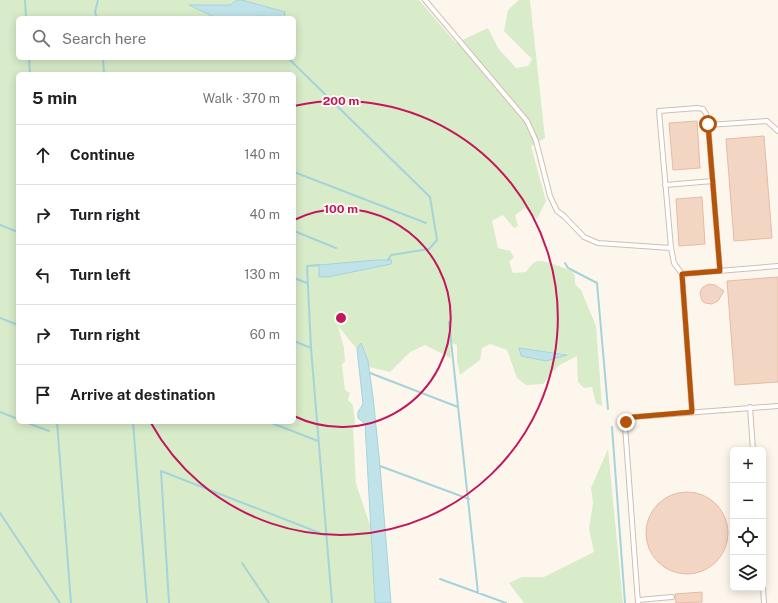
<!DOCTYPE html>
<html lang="en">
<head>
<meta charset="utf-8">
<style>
	body { margin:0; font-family:"Public Sans",sans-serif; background:#f6f6f6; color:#202124 }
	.controls { position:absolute; right:12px; bottom:12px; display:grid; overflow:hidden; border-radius:6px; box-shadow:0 2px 10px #0003 }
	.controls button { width:36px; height:36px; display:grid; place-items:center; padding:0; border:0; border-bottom:1px solid #e0e0e0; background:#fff; color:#202124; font:20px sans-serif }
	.stop { position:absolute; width:12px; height:12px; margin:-9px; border:3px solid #b45309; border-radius:50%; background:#fff }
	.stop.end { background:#b45309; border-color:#fff; box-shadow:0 1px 4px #0008 }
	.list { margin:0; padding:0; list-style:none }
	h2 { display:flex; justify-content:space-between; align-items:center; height:52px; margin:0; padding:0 16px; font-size:17px }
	h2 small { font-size:13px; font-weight:400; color:#757577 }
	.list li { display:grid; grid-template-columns:26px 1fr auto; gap:12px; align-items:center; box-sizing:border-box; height:60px; padding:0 16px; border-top:1px solid #e0e0e0 }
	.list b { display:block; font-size:15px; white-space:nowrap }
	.list em { font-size:13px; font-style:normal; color:#757577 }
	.icon { flex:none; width:22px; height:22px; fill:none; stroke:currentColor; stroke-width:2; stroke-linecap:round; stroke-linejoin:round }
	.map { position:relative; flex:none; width:778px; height:603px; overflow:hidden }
	.search { position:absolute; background:#fff; box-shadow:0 2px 10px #0003; left:16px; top:16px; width:280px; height:44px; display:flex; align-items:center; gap:10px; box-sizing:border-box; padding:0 14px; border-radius:6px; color:#757577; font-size:15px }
	.panel { position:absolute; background:#fff; box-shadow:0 2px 10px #0003; left:16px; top:72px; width:280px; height:352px; border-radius:6px }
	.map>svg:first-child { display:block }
	.green { fill:#d8ecc9; fill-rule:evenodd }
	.water { fill:#bfe3e8; stroke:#a5d3da }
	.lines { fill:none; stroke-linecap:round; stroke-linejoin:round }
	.stream { stroke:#a5d3da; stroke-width:2 }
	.building { fill:#f3d5c3; stroke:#e6bba3 }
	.service-casing { stroke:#d1beb0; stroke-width:6 }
	.service { stroke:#fff; stroke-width:4 }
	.route { stroke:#b45309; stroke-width:5 }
	.ring { fill:none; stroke:#c2185b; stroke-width:2 }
	.centre { fill:#c2185b; stroke:#fffaf3; stroke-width:2 }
	.ring-label { font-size:12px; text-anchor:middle; font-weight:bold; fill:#c2185b; stroke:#fffaf3; stroke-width:4; stroke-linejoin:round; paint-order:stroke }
</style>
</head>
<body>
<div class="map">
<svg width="778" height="603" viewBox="0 0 778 603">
	<rect width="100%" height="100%" fill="#fdf6ec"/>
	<path class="green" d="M0,0H237L230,5H190L216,18H18V58H294V18H255L257,16L284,18L285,12L242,0H419L456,43L488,28L498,48L516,68L528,66L532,59L504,31L508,10L519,0H530L545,138L531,146L546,201L537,219L525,208L515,215L518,226L514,228L503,215L492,221L498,248L510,251L514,257L509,262L513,273L526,272C529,268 533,262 538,261C544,260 567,268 572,272C576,275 575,279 575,284L581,290L596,326L602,406L596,403L592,387L584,388L578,382L577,356L558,366L543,384L526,385L517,378L507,350L490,344L482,348L480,360L460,375L457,361V345L450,342L451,358L425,345L410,352L390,372L369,367L368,361L361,344L357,349L338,326L344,348L345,361L342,365L345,390L350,393L348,400L353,405L355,422L353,428L356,484L371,528L375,603H0ZM18,74H294V422H18ZM376,260H392L391,264L328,277L319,276ZM519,348L566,354V355L522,356Z
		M608,449L623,603H524L509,583L522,577H544L594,552L589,529L593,503L591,488Z"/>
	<path class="water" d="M237,0H242L285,12L284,18L257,16L255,18H233L231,17L216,18L189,5H230Z
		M376,260H392L391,264L328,277H319V265Z
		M361,343L368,361L373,397L380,466L391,603H375L365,424L358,418V412L363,404L357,349Z
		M519,348L567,355L546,361L521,356Z"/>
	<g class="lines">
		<path class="stream" d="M25,0L26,18
			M97,18L95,12L98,0
			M29,58L30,74
			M103,58L104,74
			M288,58L430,197L437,240L429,249L391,255L388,260
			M294,172L426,223
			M0,225L18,232
			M294,231L336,248
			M565,263L568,268L597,283L608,409
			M319,265L307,266L311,348L332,603
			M294,278L307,283
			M0,318L18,325
			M449,322L478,593
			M294,341L311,348
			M370,373L458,407
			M0,412L18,419
			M25,422L49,431
			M57,422L71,603
			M133,422L147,603
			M269,422L318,441
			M612,427L625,603
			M380,466L469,499
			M0,513L60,603
			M242,563L269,603
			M440,579L506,603
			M169,603L161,471L325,535"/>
	</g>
	<path class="building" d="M697,121L700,168L673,170L669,123Z
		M764,136L772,238L734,241L726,139Z
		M702,197L705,244L679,246L676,199Z
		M778,277V382L735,385L727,281Z
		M709,284L715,285L724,291L718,301L712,304L705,303L702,301L700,294L701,290L703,287Z
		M646 533a41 41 0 1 1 82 0a41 41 0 1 1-82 0Z
		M702,592V602L676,603L675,594Z"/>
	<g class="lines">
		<defs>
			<path id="service" d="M425,0L527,121L536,141L550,196L557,211L564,216L584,237L598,243L671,248
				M665,185L713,181
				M720,271L708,125L767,121L778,131
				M682,274L778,266
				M750,407L753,450
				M692,412L682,274L674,263L671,248L659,111L697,108L703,109L706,114L708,125
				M763,587L764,603
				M638,600L672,597
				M638,603L625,426C626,421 629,419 634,417L778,406"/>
		</defs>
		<use href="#service" class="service-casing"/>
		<use href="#service" class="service"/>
	</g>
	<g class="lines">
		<path class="route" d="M626,422L629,418L634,417L692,412L682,274L720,271L708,124"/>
	</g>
	<g class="ring">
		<path d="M294 220A109 109 0 1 1 294 416"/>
		<path d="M294 106A217 217 0 1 1 151 423"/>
	</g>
	<circle cx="341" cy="318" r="6" class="centre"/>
	<g class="ring-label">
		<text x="341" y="105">200 m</text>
		<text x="341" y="213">100 m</text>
	</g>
</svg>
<div class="controls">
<button>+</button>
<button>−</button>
<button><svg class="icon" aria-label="locate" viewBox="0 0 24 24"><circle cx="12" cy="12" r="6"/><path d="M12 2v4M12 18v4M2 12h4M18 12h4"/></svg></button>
<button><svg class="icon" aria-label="layers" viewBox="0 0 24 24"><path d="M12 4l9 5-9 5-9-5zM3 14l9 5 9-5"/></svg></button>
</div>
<div class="stop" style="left:708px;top:124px"></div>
<div class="stop end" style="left:626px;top:422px"></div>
<div class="search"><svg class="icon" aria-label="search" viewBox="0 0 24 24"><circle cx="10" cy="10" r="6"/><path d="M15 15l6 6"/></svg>Search here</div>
<section class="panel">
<h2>5 min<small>Walk · 370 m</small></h2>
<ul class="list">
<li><svg class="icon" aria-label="ahead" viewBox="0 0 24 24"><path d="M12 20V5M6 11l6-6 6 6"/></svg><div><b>Continue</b></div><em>140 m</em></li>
<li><svg class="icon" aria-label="right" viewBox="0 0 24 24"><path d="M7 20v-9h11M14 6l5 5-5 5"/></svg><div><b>Turn right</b></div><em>40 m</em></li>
<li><svg class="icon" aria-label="left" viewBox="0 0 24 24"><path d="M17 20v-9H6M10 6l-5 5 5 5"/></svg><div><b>Turn left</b></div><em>130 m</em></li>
<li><svg class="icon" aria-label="right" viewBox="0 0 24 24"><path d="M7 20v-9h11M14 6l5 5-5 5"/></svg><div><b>Turn right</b></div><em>60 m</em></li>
<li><svg class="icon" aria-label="arrive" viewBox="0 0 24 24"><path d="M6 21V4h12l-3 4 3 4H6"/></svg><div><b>Arrive at destination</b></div></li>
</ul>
</section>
</div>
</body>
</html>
